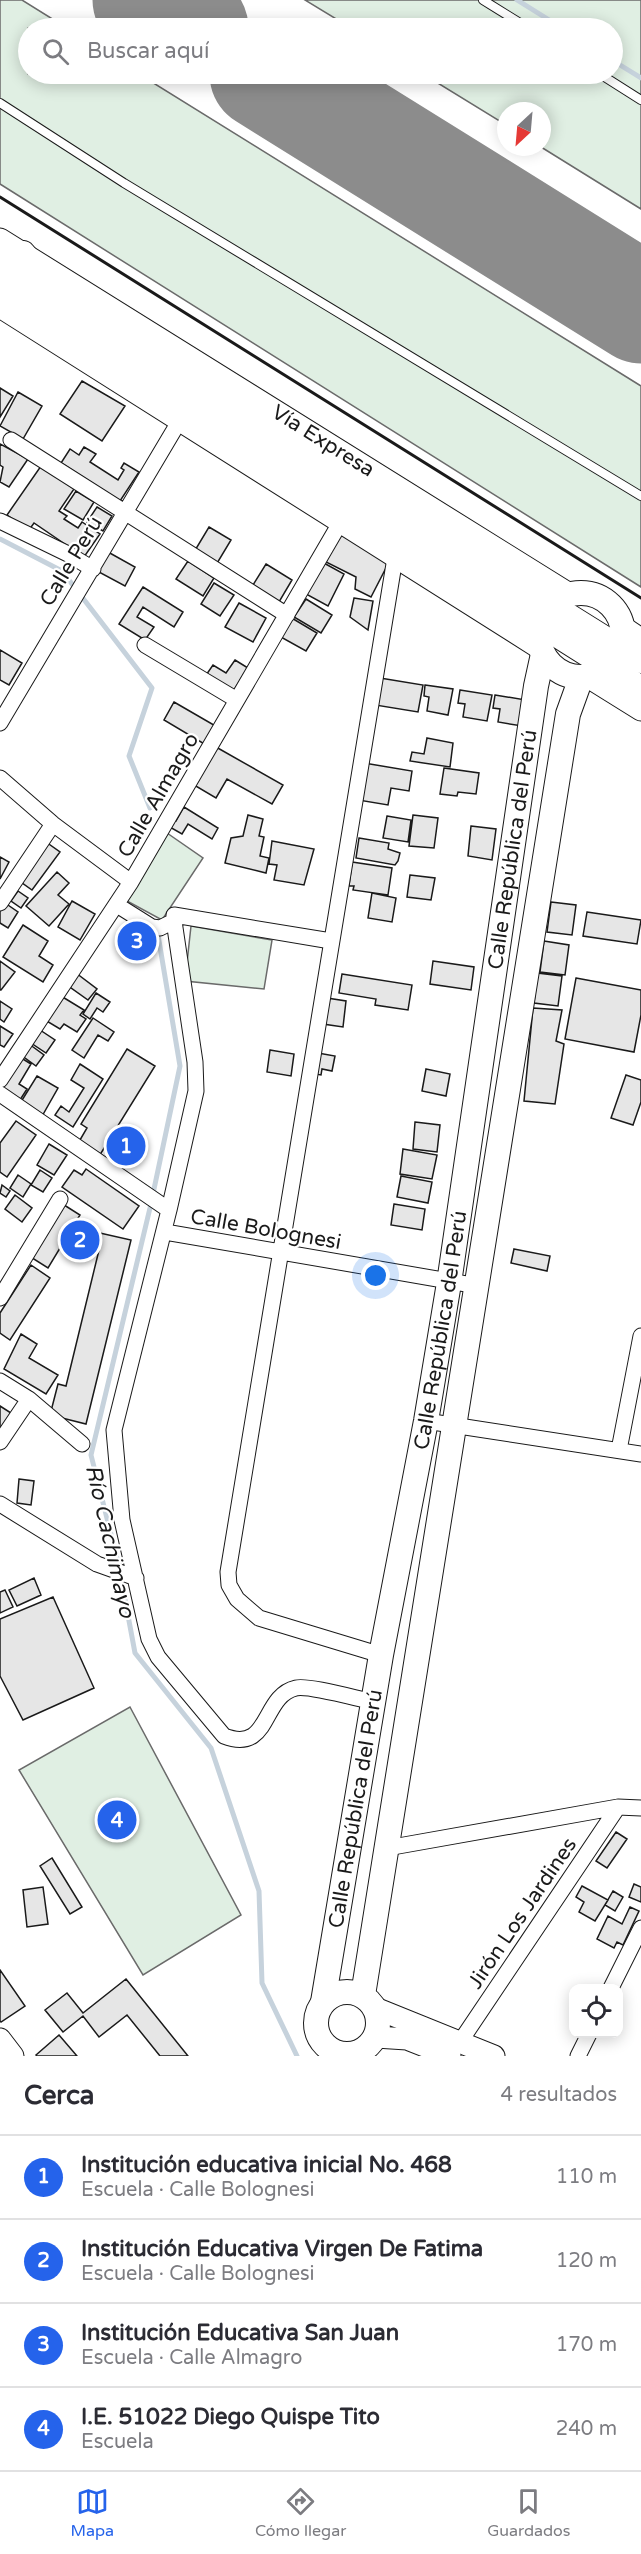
<!DOCTYPE html>
<html lang="es">
<head>
<meta charset="utf-8">
<style>
	body { margin:0; font-family:"Varela Round",sans-serif; background:#f2f2f3; color:#2b2b33 }
	.controls { position:absolute; right:18px; bottom:18px; display:grid; overflow:hidden; border-radius:12px; box-shadow:0 3px 15px #0003 }
	.controls button { width:54px; height:54px; display:grid; place-items:center; padding:0; border:0; border-bottom:2px solid #e1e1e2; background:#fff; color:#2b2b33; font:30px sans-serif }
	.compass { position:absolute; left:497px; top:102px; width:54px; height:54px; border-radius:50%; background:#fff; box-shadow:0 3px 15px #0003; rotate:206deg }
	.you { position:absolute; left:376px; top:1276px; width:21px; height:21px; margin:-15px; border:4px solid #fff; border-radius:50%; background:#1a73e8; box-shadow:0 0 0 9px #1a73e833 }
	.badge { display:grid; place-items:center; width:39px; height:39px; border-radius:50%; background:#2563eb; color:#fff; font-size:20px; font-weight:700 }
	.pin { position:absolute; translate:-50% -50%; border:3px solid #fff; box-shadow:0 2px 6px #0006 }
	.list { margin:0; padding:0; list-style:none }
	h2 { display:flex; justify-content:space-between; align-items:center; height:78px; margin:0; padding:0 24px; font-size:26px }
	h2 small { font-size:20px; font-weight:400; color:#7c7c81 }
	.list li { display:grid; grid-template-columns:39px 1fr auto; gap:18px; align-items:center; box-sizing:border-box; height:84px; padding:0 24px; border-top:2px solid #e1e1e2 }
	.list b { display:block; font-size:22px; white-space:nowrap }
	.list p { margin:0; font-size:20px; white-space:nowrap; color:#7c7c81 }
	.list em { font-size:20px; font-style:normal; color:#7c7c81 }
	.icon { flex:none; width:33px; height:33px; fill:none; stroke:currentColor; stroke-width:2; stroke-linecap:round; stroke-linejoin:round }
	.map { position:relative; flex:none; width:641px; height:2056px; overflow:hidden }
	.search { position:absolute; background:#fff; box-shadow:0 3px 15px #0003; left:18px; right:18px; top:18px; height:66px; display:flex; align-items:center; gap:15px; box-sizing:border-box; padding:0 21px; border-radius:33px; color:#7c7c81; font-size:22px }
	.sheet { height:414px; background:#fff }
	nav { display:flex; justify-content:space-around; align-items:center; box-sizing:border-box; height:84px; border-top:2px solid #e1e1e2; background:#fff; font-size:16px; color:#7c7c81 }
	nav a { display:grid; justify-items:center; gap:3px }
	nav .on { color:#2563eb }
	.map>svg:first-child { display:block }
	.green { fill:#e0efe3; stroke:#6a6a6a; stroke-width:1.5 }
	.lines { fill:none; stroke-linecap:round; stroke-linejoin:round }
	.stream { stroke:#c6d2dc; stroke-width:5 }
	.runway { stroke:#8c8c8c; stroke-width:111 }
	.building { fill:#e6e6e6; stroke:#1a1a1a; stroke-width:1.5 }
	.lane-casing { stroke:#1a1a1a; stroke-width:10 }
	.street-casing { stroke:#1a1a1a; stroke-width:17 }
	.secondary-casing { stroke:#1a1a1a; stroke-width:23 }
	.primary-casing { stroke:#1a1a1a; stroke-width:26 }
	.lane { stroke:#fff; stroke-width:8 }
	.street { stroke:#fff; stroke-width:15 }
	.secondary { stroke:#fff; stroke-width:21 }
	.primary { stroke:#fff; stroke-width:24 }
	.wall { stroke:#1a1a1a; stroke-width:3 }
	.labels { text-anchor:middle; stroke-width:4.5; stroke-linejoin:round; paint-order:stroke }
	.street-label { font-size:21px; fill:#1a1a1a; stroke:#fff }
	.water-label { font-size:22px; font-style:italic; fill:#1a1a1a; stroke:#fff }
</style>
</head>
<body>
<div class="map">
<svg width="641" height="2056" viewBox="0 0 641 2056">
	<rect width="100%" height="100%" fill="#fff"/>
	<path class="green" d="M0,0H22L67,28H28V74H139L641,386V587L0,184Z
		M305,0H641V209L541,147L542,111H506V125L423,74H612V28H351Z
		M167,833L203,858L162,920L127,901Z
		M191,926L272,940L264,989L185,981Z
		M130,1707L241,1915L143,1975L19,1770Z"/>
	<g class="lines">
		<path class="stream" d="M517,0L562,28
			M612,60L641,78
			M0,539L62,571L152,688L129,756L150,808
			M157,929L180,1066L150,1208L91,1455L118,1562L135,1653L211,1748L259,1891L262,1983L297,2056"/>
		<path class="runway" d="M148,0L193,28
			M265,74L641,308"/>
	</g>
	<path class="building" d="M82,381L125,406L102,441L60,414Z
		M0,388L13,396L0,417Z
		M18,392L42,406L23,439L0,426Z
		M0,444L28,459L9,487L0,482L3,467L0,465Z
		M84,447L96,454L90,462L118,480L124,470L121,468L124,463L139,472L120,501L61,463L70,449L79,455Z
		M41,466L74,489L59,511L67,516L64,519L78,528L82,522L100,534L84,557L34,523L29,530L7,515Z
		M76,491L94,502L83,520L64,509Z
		M97,507L112,516L103,531L87,522Z
		M209,527L231,540L216,565L194,552Z
		M340,534L389,562L371,597L355,589L356,577L326,562Z
		M108,552L135,567L125,586L97,571Z
		M188,561L214,578L203,596L176,579Z
		M322,562L344,574L328,606L306,594Z
		M266,564L292,580L279,602L253,585Z
		M214,583L234,595L220,616L201,604Z
		M143,587L183,612L174,627L143,607L137,617L154,627L145,640L119,624Z
		M354,598L373,601L368,630L350,617Z
		M306,599L332,615L321,633L294,617Z
		M239,603L266,618L253,642L225,627Z
		M290,617L317,633L306,651L279,636Z
		M0,650L22,663L9,685L0,680Z
		M235,660L248,668L231,695L204,678L213,665L226,673Z
		M380,678L423,685L418,712L375,705Z
		M425,685L453,689L448,715L427,711L429,697L424,696Z
		M460,690L492,695L487,721L463,717L465,704L458,703Z
		M495,695L526,700L522,726L498,722L500,709L493,708Z
		M174,702L219,728L206,745L164,720Z
		M427,738L453,743L450,767L410,761L412,752L424,754Z
		M216,747L283,785L272,804L227,779L216,798L194,785Z
		M364,763L412,771L409,791L391,788L388,805L358,800Z
		M444,768L479,773L476,794L458,792L457,796L440,794Z
		M184,807L218,828L212,839L188,824L182,834L168,826L173,819L176,821Z
		M248,815L263,819L259,836L264,837L260,856L269,858L266,873L225,863L231,838L243,836Z
		M413,815L438,818L434,848L409,846Z
		M387,816L411,820L408,842L383,838Z
		M471,826L496,829L492,860L468,856Z
		M359,838L389,843L388,849L400,853L398,861L395,865L356,858Z
		M272,841L314,849L304,885L274,880L277,865L269,864Z
		M46,842L60,852L32,890L18,880Z
		M0,857L9,862L0,879Z
		M352,862L392,868L388,895L353,890L354,886H349Z
		M57,872L69,883L58,895L69,904L49,926L26,906Z
		M410,875L435,878L431,900L407,897Z
		M18,891L28,898L21,908L11,901Z
		M372,893L396,898L392,922L368,918Z
		M72,901L95,914L80,940L58,927Z
		M551,902L576,905L572,935L547,932Z
		M5,903L18,912L8,928L0,923V911Z
		M587,912L641,920L637,944L583,936Z
		M23,925L48,941L39,956L53,965L43,982L3,957Z
		M544,941L569,945L565,975L540,972Z
		M0,961L15,972L1,990H0Z
		M433,961L474,967L471,990L430,984Z
		M76,973L97,989L88,1000L67,985Z
		M537,973L562,976L558,1006L534,1003Z
		M342,974L412,985L408,1010L375,1005L376,999L339,993Z
		M576,978L641,990V1015L634,1052L565,1039Z
		M96,993L110,1002L103,1012L97,1008L90,1019L83,1014Z
		M61,996L84,1010L80,1015L86,1019L77,1032L64,1024L60,1029L45,1020Z
		M327,998L346,1001L343,1027L323,1024Z
		M0,1001L12,1009L4,1022L0,1019Z
		M533,1008L562,1010L556,1041L564,1044L555,1104L524,1101Z
		M93,1018L114,1032L108,1041L98,1035L84,1058L72,1050Z
		M0,1026L13,1034L4,1047L0,1045Z
		M37,1028L55,1040L46,1053L28,1041Z
		M29,1044L44,1055L36,1066L21,1055Z
		M127,1049L155,1066L98,1158L77,1145L87,1128L81,1124Z
		M270,1050L294,1054L291,1076L267,1072Z
		M318,1053L335,1056L332,1071L322,1069L321,1075L315,1074Z
		M18,1056L31,1064L19,1084L27,1089L18,1103L0,1086Z
		M80,1064L103,1079L73,1127L55,1115L61,1106L69,1112L84,1088L71,1080Z
		M426,1069L450,1074L446,1096L422,1091Z
		M626,1075L641,1080V1102L633,1125L611,1118Z
		M37,1076L58,1088L41,1118L19,1105Z
		M16,1121L36,1135L7,1177L0,1172V1143Z
		M415,1122L440,1125L437,1152L413,1149Z
		M49,1144L67,1155L54,1175L37,1165Z
		M403,1149L437,1155L432,1179L400,1174Z
		M86,1169L139,1206L123,1229L62,1187L74,1170L82,1175Z
		M40,1170L52,1178L43,1192L31,1185Z
		M18,1175L31,1184L23,1197L10,1188Z
		M401,1176L432,1182L428,1203L397,1197Z
		M2,1185L10,1191L6,1197L0,1193Z
		M15,1195L32,1208L22,1222L5,1209Z
		M61,1203L80,1215L48,1268L29,1256Z
		M394,1204L425,1209L422,1230L391,1225Z
		M91,1231L131,1240L86,1424L50,1415L58,1384L66,1386L99,1250L87,1247Z
		M514,1249L550,1256L547,1271L511,1263Z
		M31,1265L50,1278L10,1340L0,1333V1313Z
		M21,1334L37,1344L29,1358L58,1375L46,1394L4,1369Z
		M0,1406L11,1413L0,1429Z
		M19,1479L34,1481L31,1505L17,1503Z
		M34,1578L41,1595L17,1606L9,1590Z
		M5,1590L13,1607L0,1613V1592Z
		M53,1597L94,1688L23,1720L0,1676V1619Z
		M616,1832L627,1839L607,1868L596,1861Z
		M52,1858L82,1907L70,1914L40,1866Z
		M634,1884L641,1887V1902L629,1897Z
		M582,1886L608,1900L595,1921L579,1912L584,1902L576,1897Z
		M43,1887L48,1924L27,1927L23,1890Z
		M613,1891L623,1897L615,1911L605,1905Z
		M630,1907L639,1911L623,1945L617,1942L614,1948L597,1939L608,1916L622,1924Z
		M0,1970L25,2006L1,2022L0,2021Z
		M126,1979L188,2056H160L127,2015L99,2037L83,2016L63,2032L45,2010L67,1993L83,2013Z
		M59,2035L77,2056H37L36,2055Z"/>
	<g class="lines">
		<defs>
			<path id="lane" d="M483,0L528,28
				M600,74L641,100
				M0,103L124,183L641,496"/>
			<path id="street" d="M11,440L287,615
				M0,521L68,554L93,569
				M145,645L237,700
				M0,723L180,420
				M0,778L53,824L131,882
				M0,903L53,824
				M117,905L152,927L160,928L174,921V915L331,941
				M0,1080L131,882L340,523
				M0,1094L169,1210L114,1430L122,1520L149,1639L158,1657L224,1736C271,1754 261,1696 296,1688C309,1685 358,1699 374,1702
				M169,1210L196,1091L195,1062L174,921
				M165,1232L478,1286
				M0,1298L60,1199
				M0,1381L29,1399L82,1444
				M426,1421L641,1454
				M0,1442L29,1399
				M619,1450L641,1336
				M0,1504L97,1564L136,1578
				M381,1655L259,1618L237,1599L229,1585L228,1572L395,558
				M387,1848L618,1807L641,1808
				M611,1988L641,1928
				M460,2042L618,1807
				M578,2056L589,2034"/>
			<g id="secondary">
				<path id="s1" d="M0,239L571,595"/>
				<path d="M0,307L541,649"/>
				<path d="M623,627L641,639"/>
				<path d="M588,677L641,710"/>
				<path d="M375,2008L494,2056"/>
				<path d="M376,2037L407,2039L450,2056"/>
				<path d="M0,2039L13,2056"/>
			</g>
			<g id="primary">
				<path d="M23,253L48,283"/>
				<path d="M0,261L641,661"/>
				<path d="M0,284L641,688"/>
				<circle cx="581" cy="635" r="42"/>
				<circle cx="347" cy="2023" r="31"/>
				<path d="M363,1995L568,714L581,678"/>
				<path id="s2" d="M323,2002L381,1655L426,1421L449,1283L536,686L543,654"/>
			</g>
		</defs>
		<use href="#lane" class="lane-casing"/>
		<use href="#street" class="street-casing"/>
		<use href="#secondary" class="secondary-casing"/>
		<use href="#primary" class="primary-casing"/>
		<use href="#lane" class="lane"/>
		<use href="#street" class="street"/>
		<use href="#secondary" class="secondary"/>
		<use href="#primary" class="primary"/>
		<path class="wall" d="M0,197L641,598"/>
	</g>
	<g class="labels">
		<g class="street-label">
			<text dy="7" stroke="none"><textPath href="#s1" startOffset="381">Vía Expresa</textPath></text>
			<text transform="translate(71 561) rotate(-59)" y="7">Calle Perú</text>
			<text transform="translate(158 795) rotate(-60)" y="7">Calle Almagro</text>
			<text dy="7" stroke="none"><textPath href="#s2" startOffset="1168">Calle República del Perú</textPath></text>
			<text transform="translate(266 1229) rotate(10)" y="7">Calle Bolognesi</text>
			<text dy="7" stroke="none"><textPath href="#s2" startOffset="682">Calle República del Perú</textPath></text>
			<text dy="7" stroke="none"><textPath href="#s2" startOffset="196">Calle República del Perú</textPath></text>
			<text transform="translate(522 1913) rotate(-56)" y="7">Jirón Los Jardines</text>
		</g>
		<g class="water-label">
			<text transform="translate(111 1541) rotate(77)" y="8">Río Cachimayo</text>
		</g>
	</g>
</svg>
<div class="controls">
<button><svg class="icon" aria-label="locate" viewBox="0 0 24 24"><circle cx="12" cy="12" r="6"/><path d="M12 2v4M12 18v4M2 12h4M18 12h4"/></svg></button>
</div>
<svg class="compass" viewBox="-18 -18 36 36"><path d="M0-13l5 13h-10z" fill="#e53935"/><path d="M0 13l5-13h-10z" fill="#7c7c81"/></svg>
<div class="you"></div>
<div class="pin badge" style="left:126px;top:1146px">1</div>
<div class="pin badge" style="left:80px;top:1240px">2</div>
<div class="pin badge" style="left:137px;top:941px">3</div>
<div class="pin badge" style="left:117px;top:1820px">4</div>
<div class="search"><svg class="icon" aria-label="search" viewBox="0 0 24 24"><circle cx="10" cy="10" r="6"/><path d="M15 15l6 6"/></svg>Buscar aquí</div>
</div>
<section class="sheet">
<h2>Cerca<small>4 resultados</small></h2>
<ul class="list">
<li><span class="badge">1</span><div><b>Institución educativa inicial No. 468</b><p>Escuela · Calle Bolognesi</p></div><em>110 m</em></li>
<li><span class="badge">2</span><div><b>Institución Educativa Virgen De Fatima</b><p>Escuela · Calle Bolognesi</p></div><em>120 m</em></li>
<li><span class="badge">3</span><div><b>Institución Educativa San Juan</b><p>Escuela · Calle Almagro</p></div><em>170 m</em></li>
<li><span class="badge">4</span><div><b>I.E. 51022 Diego Quispe Tito</b><p>Escuela</p></div><em>240 m</em></li>
</ul>
</section>
<nav>
<a class="on"><svg class="icon" aria-label="map" viewBox="0 0 24 24"><path d="M3 6l6-2 6 2 6-2v14l-6 2-6-2-6 2zM9 4v14M15 6v14"/></svg>Mapa</a>
<a><svg class="icon" aria-label="directions" viewBox="0 0 24 24"><path d="M12 3l9 9-9 9-9-9zM9 14v-3h6M13 9l2 2-2 2"/></svg>Cómo llegar</a>
<a><svg class="icon" aria-label="saved" viewBox="0 0 24 24"><path d="M7 4h10v16l-5-4-5 4z"/></svg>Guardados</a>
</nav>
</body>
</html>
